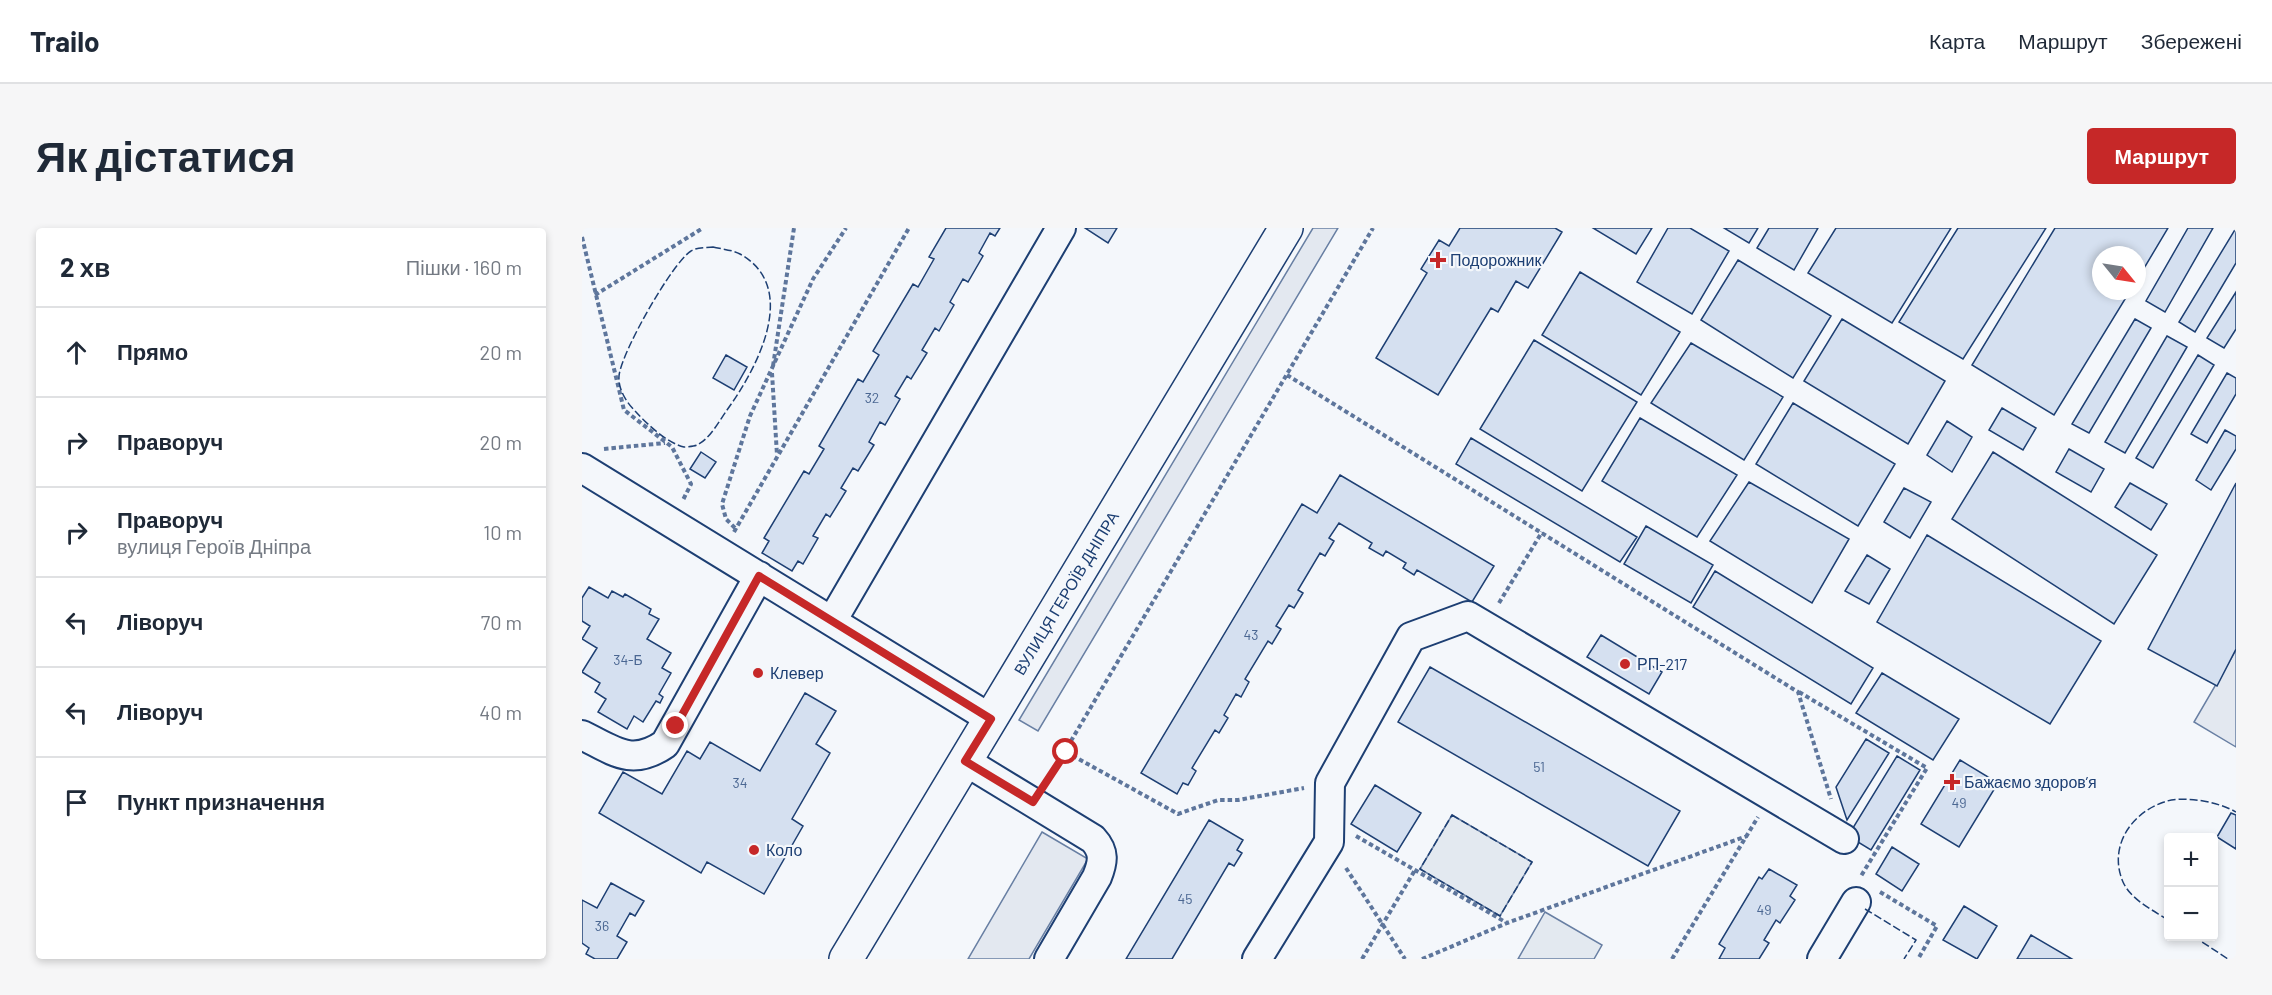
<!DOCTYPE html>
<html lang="uk">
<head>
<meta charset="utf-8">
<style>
	body { margin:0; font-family:Barlow,sans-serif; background:#f6f6f7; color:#1f2937 }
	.controls { position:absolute; right:18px; bottom:18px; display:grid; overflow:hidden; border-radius:6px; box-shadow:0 3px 9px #0003 }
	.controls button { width:54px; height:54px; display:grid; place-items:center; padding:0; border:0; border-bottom:2px solid #e0e1e3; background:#fff; color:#1f2937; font:30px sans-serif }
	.compass { position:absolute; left:1510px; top:18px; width:54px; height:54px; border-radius:50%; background:#fff; box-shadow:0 3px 9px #0003; rotate:120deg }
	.stop { position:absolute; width:18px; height:18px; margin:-14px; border:4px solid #c62828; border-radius:50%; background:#fff }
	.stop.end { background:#c62828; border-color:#fff; box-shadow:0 2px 6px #0008 }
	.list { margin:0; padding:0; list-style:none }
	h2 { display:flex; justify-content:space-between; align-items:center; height:78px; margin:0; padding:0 24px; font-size:26px }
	h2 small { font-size:20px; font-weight:400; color:#747a83 }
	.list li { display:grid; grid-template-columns:39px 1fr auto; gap:18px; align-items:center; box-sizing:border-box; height:90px; padding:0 24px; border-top:2px solid #e0e1e3 }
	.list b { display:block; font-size:22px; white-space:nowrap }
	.list p { margin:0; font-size:20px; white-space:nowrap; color:#747a83 }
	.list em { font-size:20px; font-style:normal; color:#747a83 }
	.icon { flex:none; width:33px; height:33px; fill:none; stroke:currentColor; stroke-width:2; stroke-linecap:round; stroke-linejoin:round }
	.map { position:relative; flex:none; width:1654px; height:731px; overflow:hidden; border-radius:6px }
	header { display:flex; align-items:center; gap:36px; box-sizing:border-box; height:84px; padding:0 30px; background:#fff; border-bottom:2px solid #e0e1e3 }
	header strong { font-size:28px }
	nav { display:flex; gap:33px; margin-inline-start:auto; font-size:21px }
	.intro { display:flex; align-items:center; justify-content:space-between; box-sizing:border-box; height:144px; padding:0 36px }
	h1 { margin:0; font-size:42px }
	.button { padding:15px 27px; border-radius:6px; background:#c62828; color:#fff; font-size:21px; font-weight:700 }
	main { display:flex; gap:36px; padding:0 36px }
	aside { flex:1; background:#fff; border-radius:6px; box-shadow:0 3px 9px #0003 }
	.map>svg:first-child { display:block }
	.green { fill:#e3e9f0; stroke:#687fa3; stroke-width:1.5 }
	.parking { fill:#e3e8f0; stroke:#687fa3; stroke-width:1.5 }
	.building { fill:#d5e0f0; stroke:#1d3f73; stroke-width:1.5 }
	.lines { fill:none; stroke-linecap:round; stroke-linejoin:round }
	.minor-casing { stroke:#1d3f73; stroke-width:32 }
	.major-casing { stroke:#1d3f73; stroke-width:36 }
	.path { stroke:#5e769c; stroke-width:4; stroke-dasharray:4.5 3; stroke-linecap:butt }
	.minor { stroke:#f4f7fb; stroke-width:28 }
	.major { stroke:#f4f7fb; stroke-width:33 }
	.fence { stroke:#1d3f73; stroke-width:1.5; stroke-dasharray:8 3; stroke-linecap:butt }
	.route { stroke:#c62828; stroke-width:8 }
	.poi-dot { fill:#c62828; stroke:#f4f7fb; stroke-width:2 }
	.labels { text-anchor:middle; stroke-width:4.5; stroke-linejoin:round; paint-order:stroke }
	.number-label { font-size:14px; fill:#4b6792 }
	.poi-label { font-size:16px; fill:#1d3f73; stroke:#f4f7fb; text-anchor:start }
	.street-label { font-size:16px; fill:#1d3f73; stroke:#f4f7fb }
</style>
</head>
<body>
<header>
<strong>Trailo</strong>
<nav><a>Карта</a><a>Маршрут</a><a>Збережені</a></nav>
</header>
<div class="intro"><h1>Як дістатися</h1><a class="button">Маршрут</a></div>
<main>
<aside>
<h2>2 хв<small>Пішки · 160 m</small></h2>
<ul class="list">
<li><svg class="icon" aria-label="ahead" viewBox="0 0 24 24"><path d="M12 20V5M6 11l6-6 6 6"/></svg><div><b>Прямо</b></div><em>20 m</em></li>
<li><svg class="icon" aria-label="right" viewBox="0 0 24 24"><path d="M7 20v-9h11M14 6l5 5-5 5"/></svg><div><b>Праворуч</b></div><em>20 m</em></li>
<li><svg class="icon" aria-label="right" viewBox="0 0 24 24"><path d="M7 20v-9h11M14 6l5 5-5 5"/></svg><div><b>Праворуч</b><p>вулиця Героїв Дніпра</p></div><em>10 m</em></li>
<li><svg class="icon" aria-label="left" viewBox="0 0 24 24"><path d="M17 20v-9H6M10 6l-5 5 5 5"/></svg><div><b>Ліворуч</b></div><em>70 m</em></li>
<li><svg class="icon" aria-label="left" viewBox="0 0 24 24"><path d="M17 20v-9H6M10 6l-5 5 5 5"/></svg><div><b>Ліворуч</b></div><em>40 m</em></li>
<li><svg class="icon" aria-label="arrive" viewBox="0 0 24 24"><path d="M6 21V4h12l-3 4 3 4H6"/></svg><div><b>Пункт призначення</b></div></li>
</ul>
</aside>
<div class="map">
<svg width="1654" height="731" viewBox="0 0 1654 731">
	<rect width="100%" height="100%" fill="#f4f7fb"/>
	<path class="green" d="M870,587L950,634L918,688L838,641Z
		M963,684L1020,717L1012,731H936Z"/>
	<path class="parking" d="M731,0H756L456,503L437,492Z
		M1654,422V519L1612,494Z
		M460,604L506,631L447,731H386Z"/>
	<path class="building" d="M364,0H418L413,8L408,5L397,25L401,28L386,54L381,51L368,74L372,77L357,103L353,100L340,122L345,125L329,151L325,148L313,168L318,171L303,197L298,194L287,214L292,217L276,243L271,240L259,260L264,263L248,289L244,286L231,308L236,310L221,336L216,333L210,343L180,325L187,313L182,310L222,243L227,246L242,221L237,218L276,151L281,154L297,127L291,123L331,56L336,59L352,31L347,29Z
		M503,0H535L526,15Z
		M878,0H973L980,4L946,60L934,53L916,84L909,80L856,167L794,130L845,45L839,41L857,12L867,18Z
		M1011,0H1070L1054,26Z
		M1086,0H1108L1147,23L1110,86L1055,54Z
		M1142,0H1176L1167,15Z
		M1187,0H1236L1212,42L1175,20Z
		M1254,0H1369L1310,95L1226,45Z
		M1376,0H1464L1381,131L1317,94Z
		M1473,0H1586L1555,52V27H1519V63H1548L1472,187L1390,137Z
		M1606,0H1631L1583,84L1564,73Z
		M1654,0V35L1613,104L1597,94Z
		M1156,32L1249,88L1211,150L1119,92Z
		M998,44L1098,104L1059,167L960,107Z
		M1654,64V101L1642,120L1625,110Z
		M1260,91L1363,153L1326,216L1222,153Z
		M1553,91L1569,100L1507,205L1490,196Z
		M1585,108L1605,119L1543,225L1523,214Z
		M952,112L1055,174L1000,263L898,201Z
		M1109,115L1201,169L1162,232L1069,175Z
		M144,127L165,139L152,162L131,150Z
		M1616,127L1632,137L1571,240L1554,230Z
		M1645,145L1654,150V166L1625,215L1609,206Z
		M1211,175L1313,236L1276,298L1174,236Z
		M1420,180L1454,200L1441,222L1407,202Z
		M1058,190L1155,247L1115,309L1020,253Z
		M1365,193L1390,209L1370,244L1345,227Z
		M1643,202L1654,208V221L1629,262L1614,252Z
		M889,210L1055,309L1038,334L874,236Z
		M1487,221L1522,241L1509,264L1474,244Z
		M119,224L134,234L123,250L108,241Z
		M1411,224L1575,327L1532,396L1370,291Z
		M758,247L912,338L890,374L835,342L832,347L821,340L824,335L804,323L801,328L787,320L790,315L757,295L747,310L752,313L743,328L738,325L716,362L721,365L712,380L707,377L694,398L699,401L690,416L686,413L663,451L667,454L659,469L654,466L642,487L646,490L637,505L633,502L610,540L614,543L606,557L601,555L595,566L559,545L720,276L735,285Z
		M1167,254L1267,311L1230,375L1128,313Z
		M1548,255L1585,276L1569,302L1533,279Z
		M1654,255V421L1635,458L1566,421Z
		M1322,260L1349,274L1328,310L1302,294Z
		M1064,298L1131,337L1109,375L1042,336Z
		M1345,307L1519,413L1468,496L1295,394Z
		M1285,327L1308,341L1287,376L1263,363Z
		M1133,343L1291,440L1269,476L1111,379Z
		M7,359L26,370L30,363L41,369L43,366L69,381L67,386L77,391L65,411L89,425L80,440L89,445L77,466L81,469L78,475L74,473L61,494L52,488L45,501L16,484L24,471L13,464L18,455L0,444L15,420L0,411L8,398L0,393V370Z
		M1019,407L1080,444L1067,466L1005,429Z
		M848,439L1098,583L1066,638L816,494Z
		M1300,445L1377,491L1351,532L1274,485Z
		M223,465L254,483L234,516L248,525L210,591L221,598L182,666L125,634L119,645L17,585L41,544L80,566L105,523L118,531L128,514L178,543Z
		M1284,511L1307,525L1265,592L1254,559Z
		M1315,528L1338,542L1289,622L1266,608Z
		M1378,532L1416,555L1377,619L1339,596Z
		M793,557L839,585L815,624L769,596Z
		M1649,585L1654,587V621L1635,609Z
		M627,592L661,612L655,622L660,625L652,638L647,635L590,731H544Z
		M1310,619L1337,636L1320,663L1294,646Z
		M1187,641L1215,657L1208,668L1213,672L1198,695L1194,692L1182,712L1187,715L1177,731H1137L1143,720L1137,716L1177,649L1180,651Z
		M29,655L62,673L53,688L48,685L35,708L45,714L35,731H13L4,726L7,720L0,715V672L15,680Z
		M1382,678L1415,698L1395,731L1361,712Z
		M1449,707L1490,731H1435Z"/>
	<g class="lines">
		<defs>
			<path id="minor" d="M0,240L409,491
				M250,393L479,0
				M0,507C32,523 50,539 83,516L177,348
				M383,533L511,611C523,624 521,634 515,649L467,731
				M675,731L747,614L748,555L829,409L886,388L1262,611
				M1240,731L1274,674"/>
			<path id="major" d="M264,731L704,0"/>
		</defs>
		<use href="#minor" class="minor-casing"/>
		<use href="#major" class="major-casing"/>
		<path class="path" d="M0,9L42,182L90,219L109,256L101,272
			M13,67L121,0
			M191,138L212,0
			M190,145L195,227
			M705,147L1216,464L1249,571
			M22,221L83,215
			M153,300L144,291L140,276L168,188L231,51L264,0
			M152,304L327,0
			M917,375L960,304
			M1217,464L1345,540L1279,648
			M484,524L596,586L636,572H656L722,560
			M466,552L791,0
			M774,608L925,695
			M764,640L823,731
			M1298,664L1355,698L1336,731
			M780,731L833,642
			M840,731L925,695L1165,608
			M1090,731L1176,589"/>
		<use href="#minor" class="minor"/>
		<use href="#major" class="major"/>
		<path class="fence" d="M131,19C139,21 151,22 158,26C219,60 174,142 145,182C137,193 128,211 115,217C113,218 104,219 102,219C85,215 65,196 54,184C45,175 36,162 37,148C39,125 90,35 109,23C115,19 124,20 131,19Z
			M870,587L950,634L918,688L838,641Z
			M1283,681L1334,712L1322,731
			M1586,692C1571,682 1549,672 1541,654C1526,619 1549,585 1582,574C1601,567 1637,574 1654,584
			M1611,708L1646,731"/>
	</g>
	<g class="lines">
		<path class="route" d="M94,498L177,348L409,491L383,533L451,574L484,524"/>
	</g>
	<g class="poi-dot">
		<path d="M853 23h6v6h6v6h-6v6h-6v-6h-6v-6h6z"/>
		<circle cx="1043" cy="436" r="6"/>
		<circle cx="176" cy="445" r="6"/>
		<path d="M1367 545h6v6h6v6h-6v6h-6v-6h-6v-6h6z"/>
		<circle cx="172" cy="622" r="6"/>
	</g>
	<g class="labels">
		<g class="number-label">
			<text x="290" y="175">32</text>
			<text x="669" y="412">43</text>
			<text x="46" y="437">34-Б</text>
			<text x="957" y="544">51</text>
			<text x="158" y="560">34</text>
			<text x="1377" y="580">49</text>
			<text x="603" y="676">45</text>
			<text x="1182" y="687">49</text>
			<text x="20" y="703">36</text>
		</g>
		<g class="poi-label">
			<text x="868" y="38">Подорожник</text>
			<text x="1055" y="442">РП-217</text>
			<text x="188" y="451">Клевер</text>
			<text x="1382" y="560">Бажаємо здоровʼя</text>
			<text x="184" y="628">Коло</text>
		</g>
		<g class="street-label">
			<text transform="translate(484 365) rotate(-59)" y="6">ВУЛИЦЯ ГЕРОЇВ ДНІПРА</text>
		</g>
	</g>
</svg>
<div class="controls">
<button>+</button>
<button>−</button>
</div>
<svg class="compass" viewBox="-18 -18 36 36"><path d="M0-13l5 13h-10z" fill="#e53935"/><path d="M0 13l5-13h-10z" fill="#747a83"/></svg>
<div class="stop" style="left:484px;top:524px"></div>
<div class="stop end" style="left:94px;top:498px"></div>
</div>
</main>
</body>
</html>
